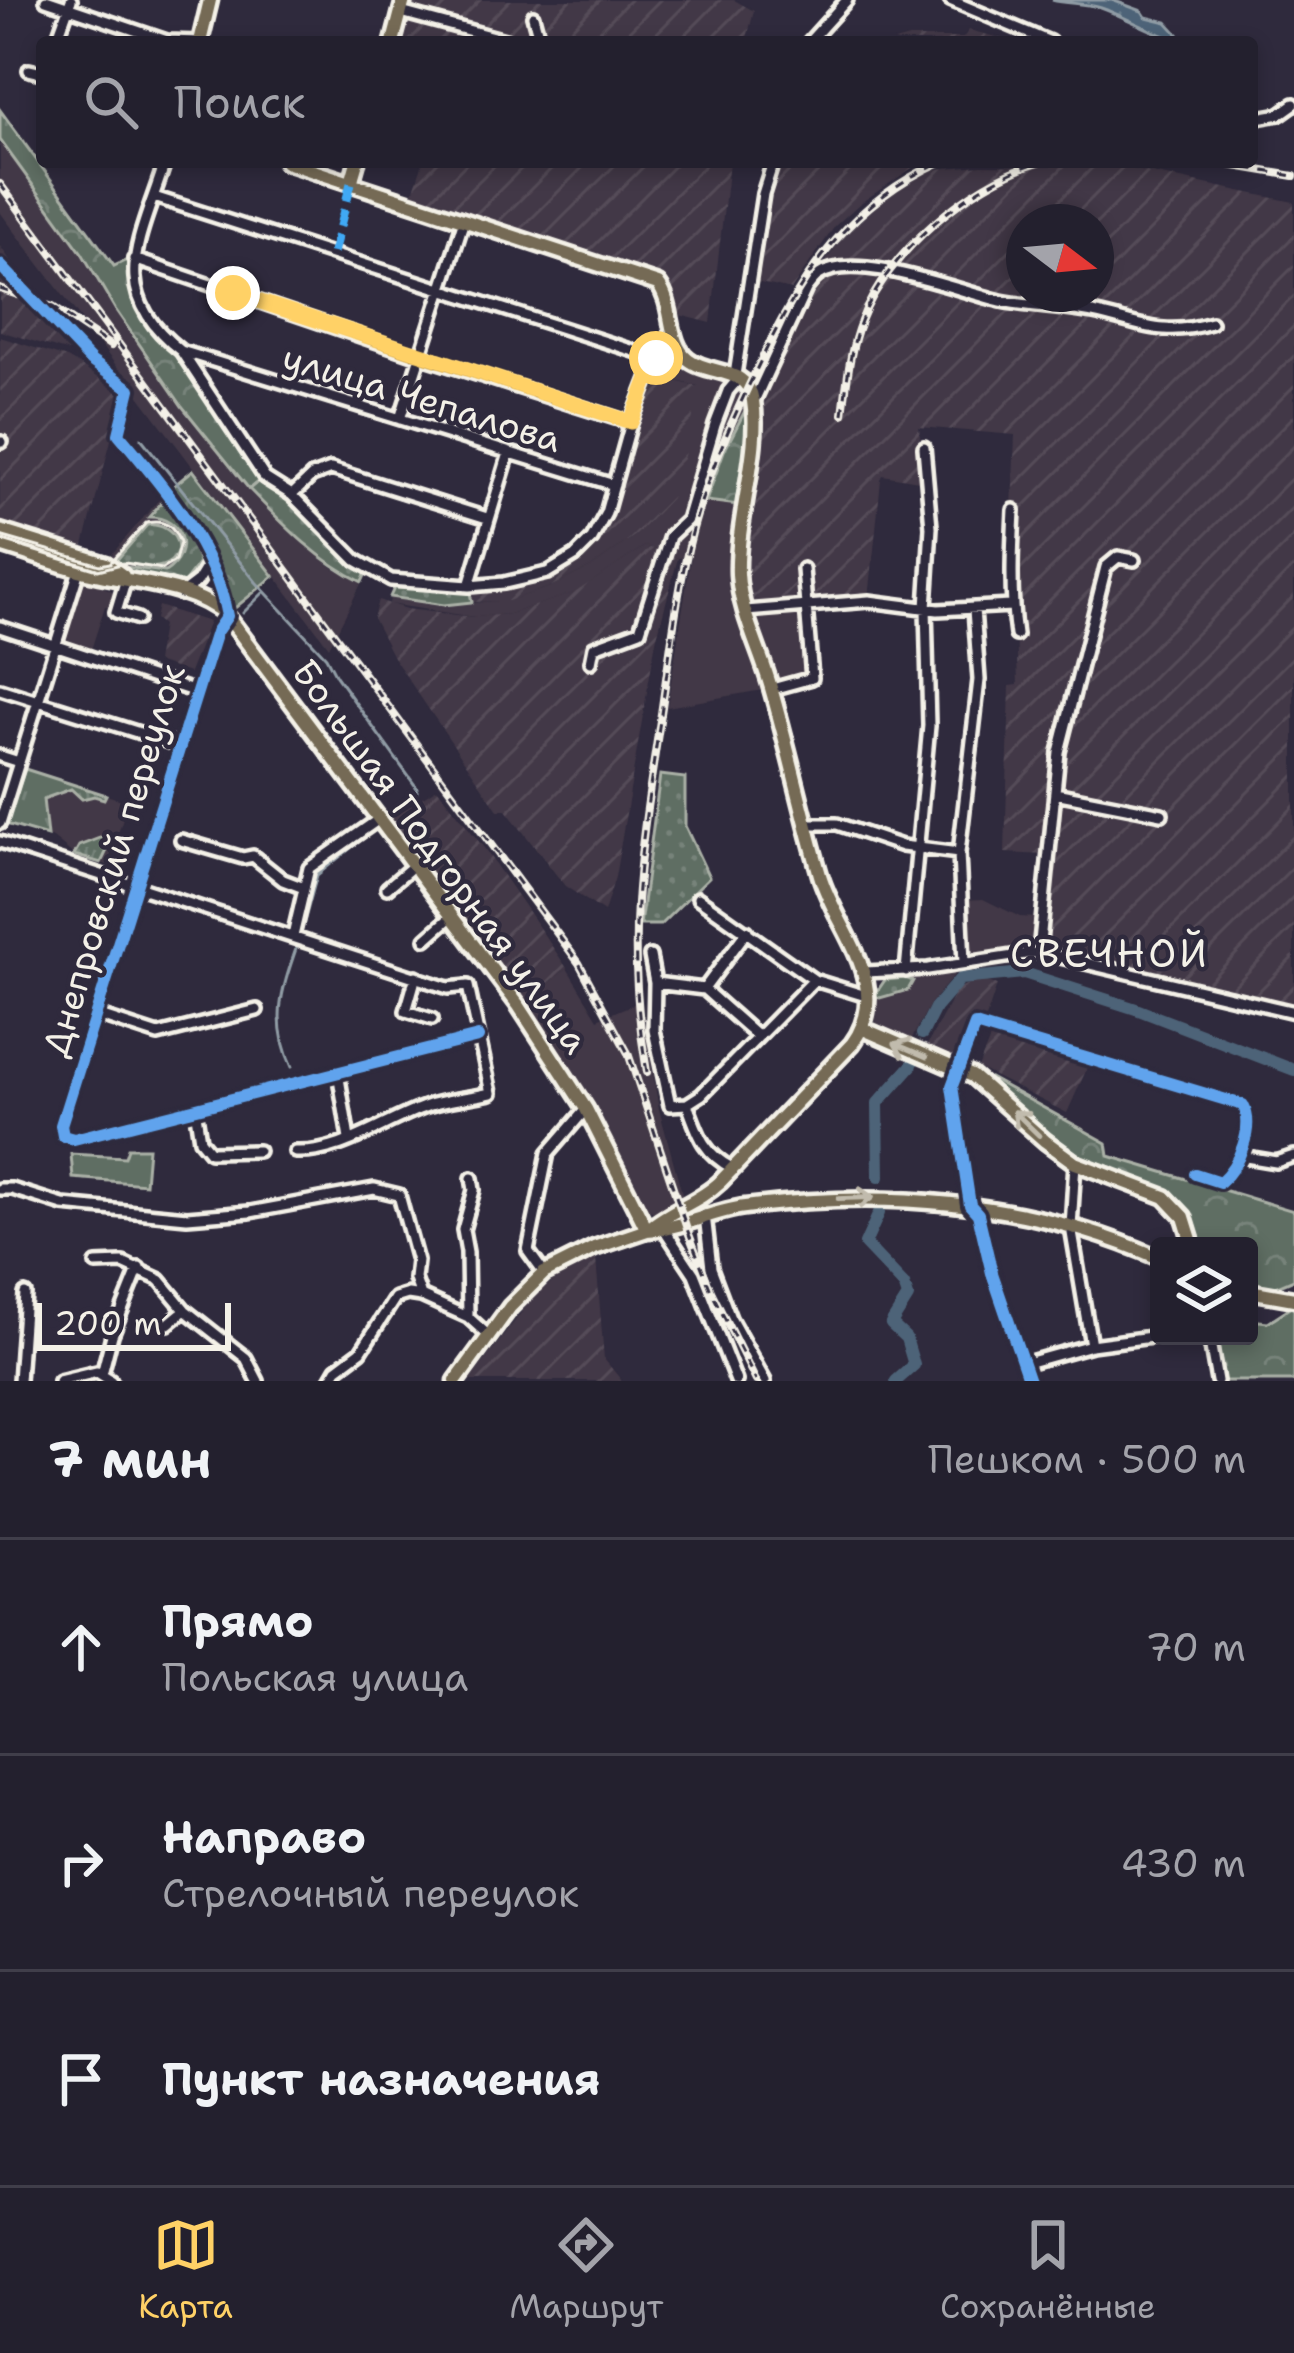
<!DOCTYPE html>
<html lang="ru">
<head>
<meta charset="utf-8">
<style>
	body { margin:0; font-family:"Shantell Sans",sans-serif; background:#2b2836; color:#f1f3f6 }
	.controls { position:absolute; right:36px; bottom:36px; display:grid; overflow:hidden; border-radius:12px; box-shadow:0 6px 18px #0003 }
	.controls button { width:108px; height:108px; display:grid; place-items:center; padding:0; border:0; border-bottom:3px solid #403e4a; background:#23202e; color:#f1f3f6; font:60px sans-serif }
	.compass { position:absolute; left:1006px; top:204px; width:108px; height:108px; border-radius:50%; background:#23202e; box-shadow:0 6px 18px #0003; rotate:106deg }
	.scale { position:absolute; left:36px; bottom:30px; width:195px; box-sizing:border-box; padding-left:12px; border:6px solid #f4f1e8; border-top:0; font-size:33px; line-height:42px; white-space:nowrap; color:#f4f1e8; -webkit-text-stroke:9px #2f2a3d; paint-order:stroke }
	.stop { position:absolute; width:36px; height:36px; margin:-27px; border:9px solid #ffd166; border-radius:50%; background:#fff }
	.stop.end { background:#ffd166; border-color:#fff; box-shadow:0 3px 12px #0008 }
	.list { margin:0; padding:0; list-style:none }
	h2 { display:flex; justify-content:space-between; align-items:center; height:156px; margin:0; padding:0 48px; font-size:51px }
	h2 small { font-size:39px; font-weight:400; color:#a3a3aa }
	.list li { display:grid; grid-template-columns:78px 1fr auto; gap:36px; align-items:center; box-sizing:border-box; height:216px; padding:0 48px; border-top:3px solid #403e4a }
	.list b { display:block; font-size:45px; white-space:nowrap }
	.list p { margin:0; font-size:39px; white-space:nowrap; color:#a3a3aa }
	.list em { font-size:39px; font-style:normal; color:#a3a3aa }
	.icon { flex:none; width:66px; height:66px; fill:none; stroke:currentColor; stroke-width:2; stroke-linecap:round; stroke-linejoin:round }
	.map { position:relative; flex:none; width:1294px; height:1381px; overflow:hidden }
	.search { position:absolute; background:#23202e; box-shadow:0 6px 18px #0003; left:36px; right:36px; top:36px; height:132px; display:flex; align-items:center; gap:30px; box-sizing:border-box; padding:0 42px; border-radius:12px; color:#a3a3aa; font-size:45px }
	.sheet { height:804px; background:#23202e }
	nav { display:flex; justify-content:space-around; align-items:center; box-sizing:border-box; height:168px; border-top:3px solid #403e4a; background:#23202e; font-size:33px; color:#a3a3aa }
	nav a { display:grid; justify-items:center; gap:6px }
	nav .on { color:#ffd166 }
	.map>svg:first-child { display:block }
	.built { fill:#423846 }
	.industrial { fill:url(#industrial-furrows); fill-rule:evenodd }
	.grass { fill:url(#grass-dots); stroke:#aab0a6; stroke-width:3 }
	.forest { fill:url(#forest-crowns); stroke:#aab0a6; stroke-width:3 }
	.park { fill:url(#park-tufts); stroke:#aab0a6; stroke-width:3 }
	.garden { fill:#5f6e64; stroke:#aab0a6; stroke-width:3 }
	.water { fill:url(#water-ripples); stroke:#909ca5; stroke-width:3 }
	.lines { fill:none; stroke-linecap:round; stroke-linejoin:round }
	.stream { stroke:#909ca5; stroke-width:3 }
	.river { stroke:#4d6478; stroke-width:12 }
	.minor-casing { stroke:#f4f1e8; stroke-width:18 }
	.major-casing { stroke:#f4f1e8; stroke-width:21 }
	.minor { stroke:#2f2a3d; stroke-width:9 }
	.major { stroke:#746b55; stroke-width:12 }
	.tram { stroke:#f4f1e8; stroke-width:3 }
	.rail-casing { stroke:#f4f1e8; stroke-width:8 }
	.rail { stroke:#2f2a3d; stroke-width:3; stroke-dasharray:9; stroke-linecap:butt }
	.quiet { stroke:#3fa9f5; stroke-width:9; stroke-dasharray:18 9; stroke-linecap:butt }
	.cycleway-casing { stroke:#2f2a3d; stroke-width:20 }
	.cycleway { stroke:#60a3ed; stroke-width:12 }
	.oneway { stroke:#c1bbad }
	.route { stroke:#ffd166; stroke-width:15 }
	.labels { text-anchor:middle; stroke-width:9; stroke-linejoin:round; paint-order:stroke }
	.street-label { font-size:36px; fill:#f4f1e8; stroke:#2f2a3d }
	.neighbourhood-label { font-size:39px; letter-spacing:3px; fill:#f4f1e8; stroke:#2f2a3d }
</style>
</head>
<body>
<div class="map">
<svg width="1294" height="1381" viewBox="0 0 1294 1381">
	<defs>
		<pattern id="industrial-furrows" width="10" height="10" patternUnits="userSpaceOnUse" patternTransform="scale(3)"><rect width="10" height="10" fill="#423846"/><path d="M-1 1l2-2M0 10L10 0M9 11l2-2" fill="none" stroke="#554c58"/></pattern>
		<pattern id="grass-dots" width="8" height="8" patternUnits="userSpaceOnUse" patternTransform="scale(3)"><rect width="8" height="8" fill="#5f6e64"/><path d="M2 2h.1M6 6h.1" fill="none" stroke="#77837a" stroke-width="1.8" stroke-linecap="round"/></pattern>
		<pattern id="forest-crowns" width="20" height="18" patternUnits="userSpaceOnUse" patternTransform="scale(3)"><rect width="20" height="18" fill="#5f6e64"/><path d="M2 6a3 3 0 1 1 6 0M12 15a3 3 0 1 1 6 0" fill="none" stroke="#77837a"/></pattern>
		<pattern id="park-tufts" width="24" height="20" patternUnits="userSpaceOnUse" patternTransform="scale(3)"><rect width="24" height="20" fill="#5f6e64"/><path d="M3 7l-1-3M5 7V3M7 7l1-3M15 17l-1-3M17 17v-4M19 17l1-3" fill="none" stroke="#77837a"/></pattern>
		<pattern id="water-ripples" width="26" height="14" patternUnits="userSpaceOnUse" patternTransform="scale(3)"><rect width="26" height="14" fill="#4d6478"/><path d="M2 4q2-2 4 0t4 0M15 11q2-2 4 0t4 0" fill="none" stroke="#677b8b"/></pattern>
	</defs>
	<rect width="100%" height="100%" fill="#2f2a3d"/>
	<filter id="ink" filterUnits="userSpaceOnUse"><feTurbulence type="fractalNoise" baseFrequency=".00833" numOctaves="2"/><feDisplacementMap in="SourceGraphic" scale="24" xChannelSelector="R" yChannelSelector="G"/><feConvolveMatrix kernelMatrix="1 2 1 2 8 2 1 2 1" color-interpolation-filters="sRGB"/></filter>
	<g filter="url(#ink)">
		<path class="built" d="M0,140L81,252L115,309L182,406L233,472L309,548L332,567L362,582L329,647L0,212Z
			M657,360L724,376L741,386L748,396L749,403L724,451L706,500L739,505L735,572L768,689L667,707L691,557L678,558L645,546L577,592L509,614L475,617L389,604L390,597L444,605L510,600L550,587L591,567L636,535L698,386L651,375Z
			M163,495L195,545L163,582L122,572L105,562Z
			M84,578L119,594L115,608L105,606L90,653L61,642Z
			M803,609L810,677L775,686L750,613Z
			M25,769L128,802L108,865L74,855L53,838L6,824Z
			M983,899L1020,917L1039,918L1036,950L967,959L963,900Z
			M567,968L598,1019L641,1001L659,1109L685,1204L659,1214L642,1207L522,1005Z
			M954,969L955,974L930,1004L908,1046L876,1026L872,996L884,979Z"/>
		<path class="industrial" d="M408,0H734L754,11L746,42H397Z
			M969,30L1015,42H894L909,38H963Z
			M423,162H729L711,323L676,314L668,292L411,199Z
			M777,162H921L859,204L835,226L791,290L756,282L766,194Z
			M982,165L1122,167L1294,202V1009L1043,950L1056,753L1046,855L1005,853L1010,686L1018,685L1012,509L1015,435L919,427L925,482L883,475L881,479L869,599L748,607L742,590L743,515L764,386L810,288L823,276L827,259L844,236L885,198L933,169ZM1024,222H1096V294H1024Z
			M0,246L71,347L69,352L0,331Z
			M0,337L67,358L107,381L122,397L83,549L0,525V448L4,434L0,433Z
			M651,375L699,387L687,446L671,498L636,535L591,567L550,587L508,601L472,602L469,589L547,576L595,540Z
			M645,546L678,558L656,640L615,877L604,912L565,886L506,810H498L393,657L373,618L378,600L406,609L474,617L509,614L576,592Z
			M158,606L209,622L189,673L156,662L162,625L155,619Z
			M437,788L484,848L567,968L522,1005L386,821Z
			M979,979L997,985L984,1024L973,1022L956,1058L926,1047L957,989Z
			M992,1034L1088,1066L1067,1113L978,1068Z
			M596,1258L604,1359L622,1381H469L533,1297L569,1268Z"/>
		<path class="grass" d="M261,479L368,569L362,582C317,560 284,525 249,489Z
			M147,525C176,522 191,556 162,566C148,571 129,561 114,563Z
			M401,584L469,589L472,602L444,605L390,597L395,586Z
			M660,775L685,778V826L709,877L660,925H640Z
			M906,978L913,981L908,990L880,998L874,996L885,980Z"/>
		<path class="forest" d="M0,110L114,266L129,259V287L155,336L178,354L261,479L249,489L182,406L115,309L82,253L0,140Z
			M749,403L739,505L706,501L724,451Z
			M193,470L274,576L230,612L216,569L171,488Z
			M163,501L191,542L199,563L184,583L124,571V567L165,572C194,553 183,517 149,517Z
			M990,1078L1107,1143L1109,1156L1294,1211V1279L1273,1288L1249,1283V1246H1200L1192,1216L1180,1202L1092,1167L1047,1139L987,1083Z
			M1291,1307L1294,1308V1381H1223L1217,1336H1249V1320L1268,1322Z"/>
		<path class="park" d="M25,769L106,795L104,799L94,796L82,799L71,789L43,799L47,836L6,824Z
			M105,836L111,842L101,863L74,855L79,846Z"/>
		<path class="garden" d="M128,1148H148L145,1184L73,1178L71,1154L125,1157Z"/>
		<path class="water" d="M1052,0H1112L1142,11L1146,17L1167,22L1178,34L1174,39C1150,32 1126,17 1101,8C1086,3 1068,4 1052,0Z"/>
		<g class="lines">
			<path class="stream" d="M141,438L256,582L326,657L336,676L417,788V793L387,819
				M243,613L263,593
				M206,679L221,636
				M0,850L129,891
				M139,894L259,932
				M301,933L317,875L377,827
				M269,935L296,943
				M292,1067C270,1020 282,990 298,943"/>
			<path class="river" d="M922,1034L935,1008L960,979L1024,973L1136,1009L1294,1070
				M879,1177L878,1103L912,1065
				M879,1213L865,1244L904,1285L908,1297L891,1324L906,1338L914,1365L896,1381"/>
			<defs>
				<path id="minor" d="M46,0L167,41L200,42
					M950,0L1050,42
					M401,12L512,42
					M533,16L540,42
					M56,42L71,0
					M809,42L847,0
					M29,70L42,73
					M1252,119L1280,114L1294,104
					M165,162C141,239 104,291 181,351L614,485
					M154,197L656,358L678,348
					M134,259L419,356L631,423
					M0,265L91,361L130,389L119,434C164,487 214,546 227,616L216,632L61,1125L63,1136L74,1139L478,1037
					M181,351L265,478L292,495L356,560L391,580L469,586L504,583L547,573L575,556L592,539L606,513L631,423L656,358
					M735,375L763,194L773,162
					M754,401L806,289C810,284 814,278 819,275C856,250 960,292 1001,301C1031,307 1063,307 1093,313C1140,323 1162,338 1211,323
					M400,419L464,220
					M0,442H2
					M292,495L312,476L331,469L487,518
					M1014,510C1012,551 1010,595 1016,635
					M126,579L116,612L138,619
					M469,586L509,453
					M181,594L198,581L209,563
					M746,611L869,601L938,610L1011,606
					M0,627L196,692
					M591,662L594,647L640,630L670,536L687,520L715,425L728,391L739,378
					M0,689L178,745
					M772,689L812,678L803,569
					M0,756L19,762
					M1055,793L1162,814
					M0,823L79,570
					M806,824H837L902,846L959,853
					M181,840L243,858L253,856L283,880L304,888
					M0,842L448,988L468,986
					M387,888L413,866
					M698,898L814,980L866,996
					M747,931L704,989L757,1036
					M293,936L309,868L379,819
					M426,939L452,916
					M1039,952L1059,752L1106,567L1118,557L1134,560
					M650,956L655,983L654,1030L670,1105L687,1104L701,1095L814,980
					M964,963L959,853L979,680L974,609
					M906,971L929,726L926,608L931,527L924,447
					M865,972L928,969L1039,952L1294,1012
					M416,976L406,1011L432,1019
					M655,983L704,989
					M97,1015L158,1035L257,1010
					M338,1072L349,1139
					M687,1104C698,1134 703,1153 732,1168
					M195,1108L200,1140L210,1152L258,1151
					M295,1152C342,1154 383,1121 427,1106C448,1099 470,1098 491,1093L468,986
					M1240,1156L1276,1162L1294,1156
					M1075,1163L1071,1227L1091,1345
					M0,1189H12L63,1205L187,1217L250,1212L374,1189L399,1195L417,1261L415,1279L421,1296L468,1317L488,1335
					M705,1215L711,1268L730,1318L765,1381
					M664,1229L694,1274L736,1381
					M96,1264L123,1263L160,1280L185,1310L246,1358L258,1381
					M544,1273L528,1251L548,1153L586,1109
					M468,1317L467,1252L463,1230L474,1190L472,1178
					M168,1324L185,1310
					M1209,1336L1217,1381
					M1023,1364L1091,1345L1159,1336
					M102,1374L112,1335L139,1268
					M19,1381L25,1294
					M59,1381L97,1372L111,1381
					M330,1381L337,1369L361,1351L395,1298L408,1294L421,1296
					M1029,1381L992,1273L978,1214L970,1205L952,1086L975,1025L1243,1105C1255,1127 1239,1166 1220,1182L1195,1174"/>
				<path id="major" d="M200,42L210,0
					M393,42L404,0
					M286,162L658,284C675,306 666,341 688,359C709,376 748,366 753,401C761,449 736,520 738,574C740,613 761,651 771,688C789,750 802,813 820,875C836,930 895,985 852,1044L720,1182C698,1203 669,1210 647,1230
					M351,183L357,162
					M0,531L106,564L123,576
					M0,545C27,553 54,563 82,571C128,583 190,583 227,616L519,1006L586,1109L647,1230
					M861,1028L972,1076L1045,1141L1075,1163L1165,1197L1184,1217L1193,1246
					M1249,1291L1294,1299
					M456,1381L510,1307L544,1273L594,1248L647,1230C680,1229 712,1211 745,1207C885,1190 1028,1200 1159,1258"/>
			</defs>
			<use href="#minor" class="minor-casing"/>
			<use href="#major" class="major-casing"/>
			<use href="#minor" class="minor"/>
			<use href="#major" class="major"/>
			<path class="tram" d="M0,536L100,565L110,563L146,523C164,519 174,526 180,543L175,561L162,569L125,563L98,570L0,540"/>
			<defs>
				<path id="rail" d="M1211,162L1294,176
					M0,184L579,963L628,1053L687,1229L711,1291L756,1381
					M0,289L53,307L111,346
					M843,414C847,383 849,351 861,321C887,253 970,182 1039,162
					M647,1072C624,944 640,853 659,727C669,662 676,594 693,529C710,467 737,409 765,352C806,268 853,202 940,162"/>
			</defs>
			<use href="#rail" class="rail-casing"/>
			<use href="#rail" class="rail"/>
			<path class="quiet" d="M333,253L351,183"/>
			<defs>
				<path id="cycleway" d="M0,265L91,361L130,389L119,434C164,487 214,546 227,616L216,632L61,1125L63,1136L74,1139L478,1037
					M1029,1381L992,1273L978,1214L970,1205L952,1086L975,1025L1243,1105C1255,1127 1239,1166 1220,1182L1195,1174"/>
			</defs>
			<use href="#cycleway" class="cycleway-casing"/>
			<use href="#cycleway" class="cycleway"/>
		</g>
		<defs><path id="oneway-shaft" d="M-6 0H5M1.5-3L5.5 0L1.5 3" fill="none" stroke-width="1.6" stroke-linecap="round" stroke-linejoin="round" transform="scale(3)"/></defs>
		<g class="oneway">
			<use href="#oneway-shaft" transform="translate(910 1050) rotate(-157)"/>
			<use href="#oneway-shaft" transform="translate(1026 1123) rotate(-136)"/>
			<use href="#oneway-shaft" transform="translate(856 1198) rotate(-2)"/>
		</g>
	</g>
	<g class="lines" filter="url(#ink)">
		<path class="route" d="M233,293L631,422L656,358"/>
	</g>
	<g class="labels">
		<g class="street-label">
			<text transform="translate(422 398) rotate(17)" y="13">улица Чепалова</text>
			<text transform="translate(441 856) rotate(54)" y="13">Большая Подгорная улица</text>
			<text transform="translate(113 860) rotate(-73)" y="13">Днепровский переулок</text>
		</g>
		<g class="neighbourhood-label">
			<text x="1110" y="967">СВЕЧНОЙ</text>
		</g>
	</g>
</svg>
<div class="controls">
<button><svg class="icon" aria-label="layers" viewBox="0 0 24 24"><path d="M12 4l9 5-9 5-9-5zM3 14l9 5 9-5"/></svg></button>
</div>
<svg class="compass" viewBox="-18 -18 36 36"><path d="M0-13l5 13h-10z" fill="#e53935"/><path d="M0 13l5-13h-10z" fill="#a3a3aa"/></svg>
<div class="scale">200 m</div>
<div class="stop" style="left:656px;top:358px"></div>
<div class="stop end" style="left:233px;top:293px"></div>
<div class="search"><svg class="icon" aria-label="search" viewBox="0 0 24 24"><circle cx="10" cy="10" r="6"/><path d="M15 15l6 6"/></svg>Поиск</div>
</div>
<section class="sheet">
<h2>7 мин<small>Пешком · 500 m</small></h2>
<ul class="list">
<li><svg class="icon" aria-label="ahead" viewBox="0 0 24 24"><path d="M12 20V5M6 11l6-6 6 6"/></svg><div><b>Прямо</b><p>Польская улица</p></div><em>70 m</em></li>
<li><svg class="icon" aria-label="right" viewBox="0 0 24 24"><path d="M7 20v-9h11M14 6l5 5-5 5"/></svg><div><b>Направо</b><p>Стрелочный переулок</p></div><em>430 m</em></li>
<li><svg class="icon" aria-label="arrive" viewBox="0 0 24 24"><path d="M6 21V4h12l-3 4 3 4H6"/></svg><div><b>Пункт назначения</b></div></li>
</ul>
</section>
<nav>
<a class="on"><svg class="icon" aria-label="map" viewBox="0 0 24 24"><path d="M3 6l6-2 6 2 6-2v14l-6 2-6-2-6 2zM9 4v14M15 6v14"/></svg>Карта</a>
<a><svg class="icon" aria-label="directions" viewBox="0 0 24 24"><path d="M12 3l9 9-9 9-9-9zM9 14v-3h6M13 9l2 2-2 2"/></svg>Маршрут</a>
<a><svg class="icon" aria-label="saved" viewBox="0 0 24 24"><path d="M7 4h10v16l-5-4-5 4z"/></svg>Сохранённые</a>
</nav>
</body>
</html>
